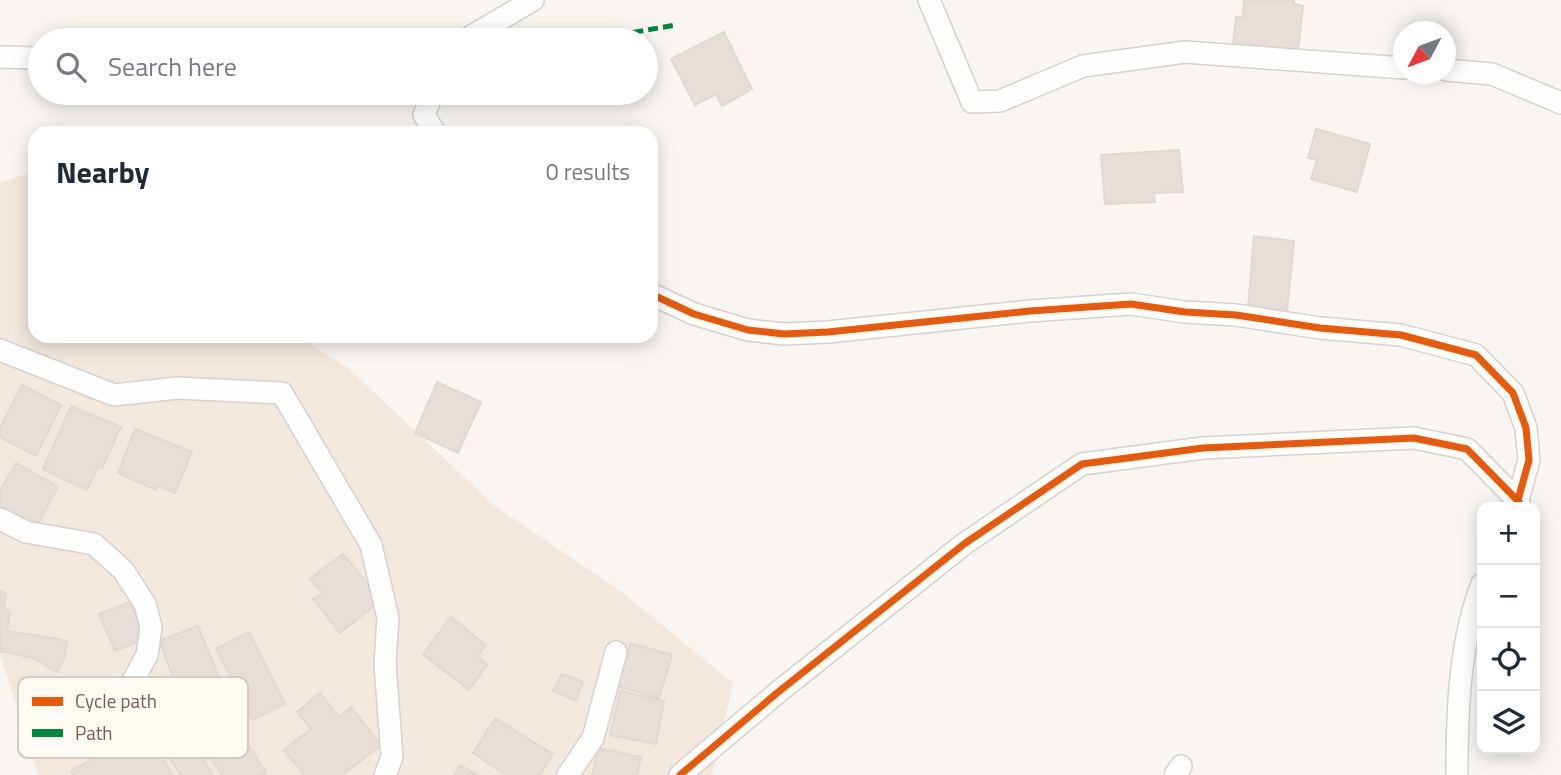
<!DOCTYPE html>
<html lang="en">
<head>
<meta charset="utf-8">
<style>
	body { margin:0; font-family:"Titillium Web",sans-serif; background:#f6f6f7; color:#1f2937 }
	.controls { position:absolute; right:21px; bottom:21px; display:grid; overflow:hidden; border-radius:14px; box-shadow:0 4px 18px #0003 }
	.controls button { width:63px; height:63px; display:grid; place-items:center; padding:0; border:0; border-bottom:2px solid #e0e1e3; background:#fff; color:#1f2937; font:35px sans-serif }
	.compass { position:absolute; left:1393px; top:21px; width:63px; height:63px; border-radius:50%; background:#fff; box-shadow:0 4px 18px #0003; rotate:229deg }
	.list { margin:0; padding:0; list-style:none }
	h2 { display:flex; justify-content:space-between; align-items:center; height:91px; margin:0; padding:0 28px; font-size:30px }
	h2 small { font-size:23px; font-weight:400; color:#747a83 }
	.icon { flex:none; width:38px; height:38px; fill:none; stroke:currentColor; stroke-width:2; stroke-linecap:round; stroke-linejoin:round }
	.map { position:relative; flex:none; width:1561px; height:775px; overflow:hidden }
	.search { position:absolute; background:#fff; box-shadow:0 4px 18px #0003; left:28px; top:28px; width:630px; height:77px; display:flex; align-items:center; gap:18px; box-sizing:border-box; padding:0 24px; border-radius:38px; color:#747a83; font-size:26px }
	.panel { position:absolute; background:#fff; box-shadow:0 4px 18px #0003; left:28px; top:126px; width:630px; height:217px; border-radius:21px }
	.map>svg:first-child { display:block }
	.residential { fill:#f2e8de }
	.building { fill:#e6ded7; stroke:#e2d8d2; stroke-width:2 }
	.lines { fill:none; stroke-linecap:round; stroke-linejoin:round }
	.minor-casing { stroke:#d7d1cb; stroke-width:24 }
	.minor { stroke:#fefefd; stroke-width:21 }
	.quiet { stroke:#00873e; stroke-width:5; stroke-dasharray:10 5; stroke-linecap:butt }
	.cycleway-casing { stroke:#fffaf3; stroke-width:11 }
	.cycleway { stroke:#e8590c; stroke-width:7 }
	.key { fill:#fffaf3; stroke:#d7cbc1; stroke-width:2 }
	.key-label { font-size:19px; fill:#7a5c4d }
</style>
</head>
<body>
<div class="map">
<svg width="1561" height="775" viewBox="0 0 1561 775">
	<rect width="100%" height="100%" fill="#f9f5f0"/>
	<path class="residential" d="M35,171V336H298L348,368L495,506L622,592L733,683L712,775H38L0,655V183Z"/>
	<path class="building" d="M1244,0H1294V4L1303,6L1298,51L1233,45L1236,17H1243Z
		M724,32L752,89L722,106L716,94L695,105L671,59Z
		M1316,129L1370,144L1357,192L1311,179L1317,160L1308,158Z
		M1179,150L1183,192L1154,193L1155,202L1105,204L1101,155Z
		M1254,236L1294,241L1287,312L1248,308Z
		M437,382L481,402L458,453L415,433Z
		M22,385L61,405L36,456L0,437V428Z
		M71,406L121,427L102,468L98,467L87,490L43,469Z
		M135,429L192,452L175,493L158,486L156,490L118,473Z
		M16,463L58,487L36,527L0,507V491Z
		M343,554L381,600L340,633L313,599L322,593L310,579Z
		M0,590L6,594L4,608L10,613L7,631L59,639L67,642L64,659L57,672L33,658L0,651Z
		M130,602L145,639L115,651L99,614Z
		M451,617L486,645L478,656L487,665L469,690L423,654Z
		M198,626L232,709L192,725L159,641Z
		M249,632L285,704L253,720L216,649Z
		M631,643L672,655L659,698L617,686Z
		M562,674L583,682L576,701L553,691Z
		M620,691L664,701L656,744L610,735Z
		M320,693L339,717L351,707L381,745L342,775H304L284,750L311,729L297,712Z
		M173,709L202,751L237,728L266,772L262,775H222L211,758L204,761L213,775H181L148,727Z
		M495,718L553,754L540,775H506L473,753Z
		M147,728L172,775H73L71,771Z
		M598,748L641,757L637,775H592Z
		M460,765L477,775H454Z"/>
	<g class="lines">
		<defs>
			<path id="minor" d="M929,0L972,102L1000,101L1083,66L1185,52L1404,68
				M465,40L533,0
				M0,57L39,58
				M1446,70L1492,74L1561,103
				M433,93L424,115L435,133
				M651,294L694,314L748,330L784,334L828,332L1030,311L1131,304L1185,312L1236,315L1320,328L1401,335L1476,355L1513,393L1526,428L1529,460L1516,507
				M0,350L114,395L177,388L282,393L371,545L388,618L385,664L392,757L385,775
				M0,519L26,532L94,544L123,570L145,604L151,627L147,655L118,708
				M568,775L593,738L616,652
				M680,775L777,693L964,544L1082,464L1203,448L1414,438L1467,449L1519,502
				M1175,775L1181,766
				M1457,775C1457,712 1459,643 1482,584"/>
		</defs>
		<use href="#minor" class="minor-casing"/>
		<use href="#minor" class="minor"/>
		<path class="quiet" d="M589,40L676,25"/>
		<defs>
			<path id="cycleway" d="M651,294L694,314L748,330L784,334L828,332L1030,311L1131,304L1185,312L1236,315L1320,328L1401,335L1476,355L1513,393L1526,428L1529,460L1516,507
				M680,775L777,693L964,544L1082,464L1203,448L1414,438L1467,449L1519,502"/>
		</defs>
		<use href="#cycleway" class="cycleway-casing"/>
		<use href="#cycleway" class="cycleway"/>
	</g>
	<rect x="18" y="677" width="230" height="81" rx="10" class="key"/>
	<rect x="32" y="697" width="31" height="9" fill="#e8590c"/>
	<rect x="32" y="729" width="31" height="8" fill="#00873e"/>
	<g class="key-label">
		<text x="75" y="708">Cycle path</text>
		<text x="75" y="740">Path</text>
	</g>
</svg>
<div class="controls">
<button>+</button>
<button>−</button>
<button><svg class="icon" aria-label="locate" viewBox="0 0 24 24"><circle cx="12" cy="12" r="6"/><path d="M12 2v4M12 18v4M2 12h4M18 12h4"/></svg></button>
<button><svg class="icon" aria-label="layers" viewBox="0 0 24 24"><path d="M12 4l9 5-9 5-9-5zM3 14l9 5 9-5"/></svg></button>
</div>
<svg class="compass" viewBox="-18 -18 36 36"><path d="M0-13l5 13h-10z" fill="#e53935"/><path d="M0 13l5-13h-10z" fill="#747a83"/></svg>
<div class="search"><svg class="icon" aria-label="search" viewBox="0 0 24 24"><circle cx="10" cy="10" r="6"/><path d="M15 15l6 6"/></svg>Search here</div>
<section class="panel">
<h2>Nearby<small>0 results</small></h2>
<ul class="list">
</ul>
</section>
</div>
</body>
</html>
